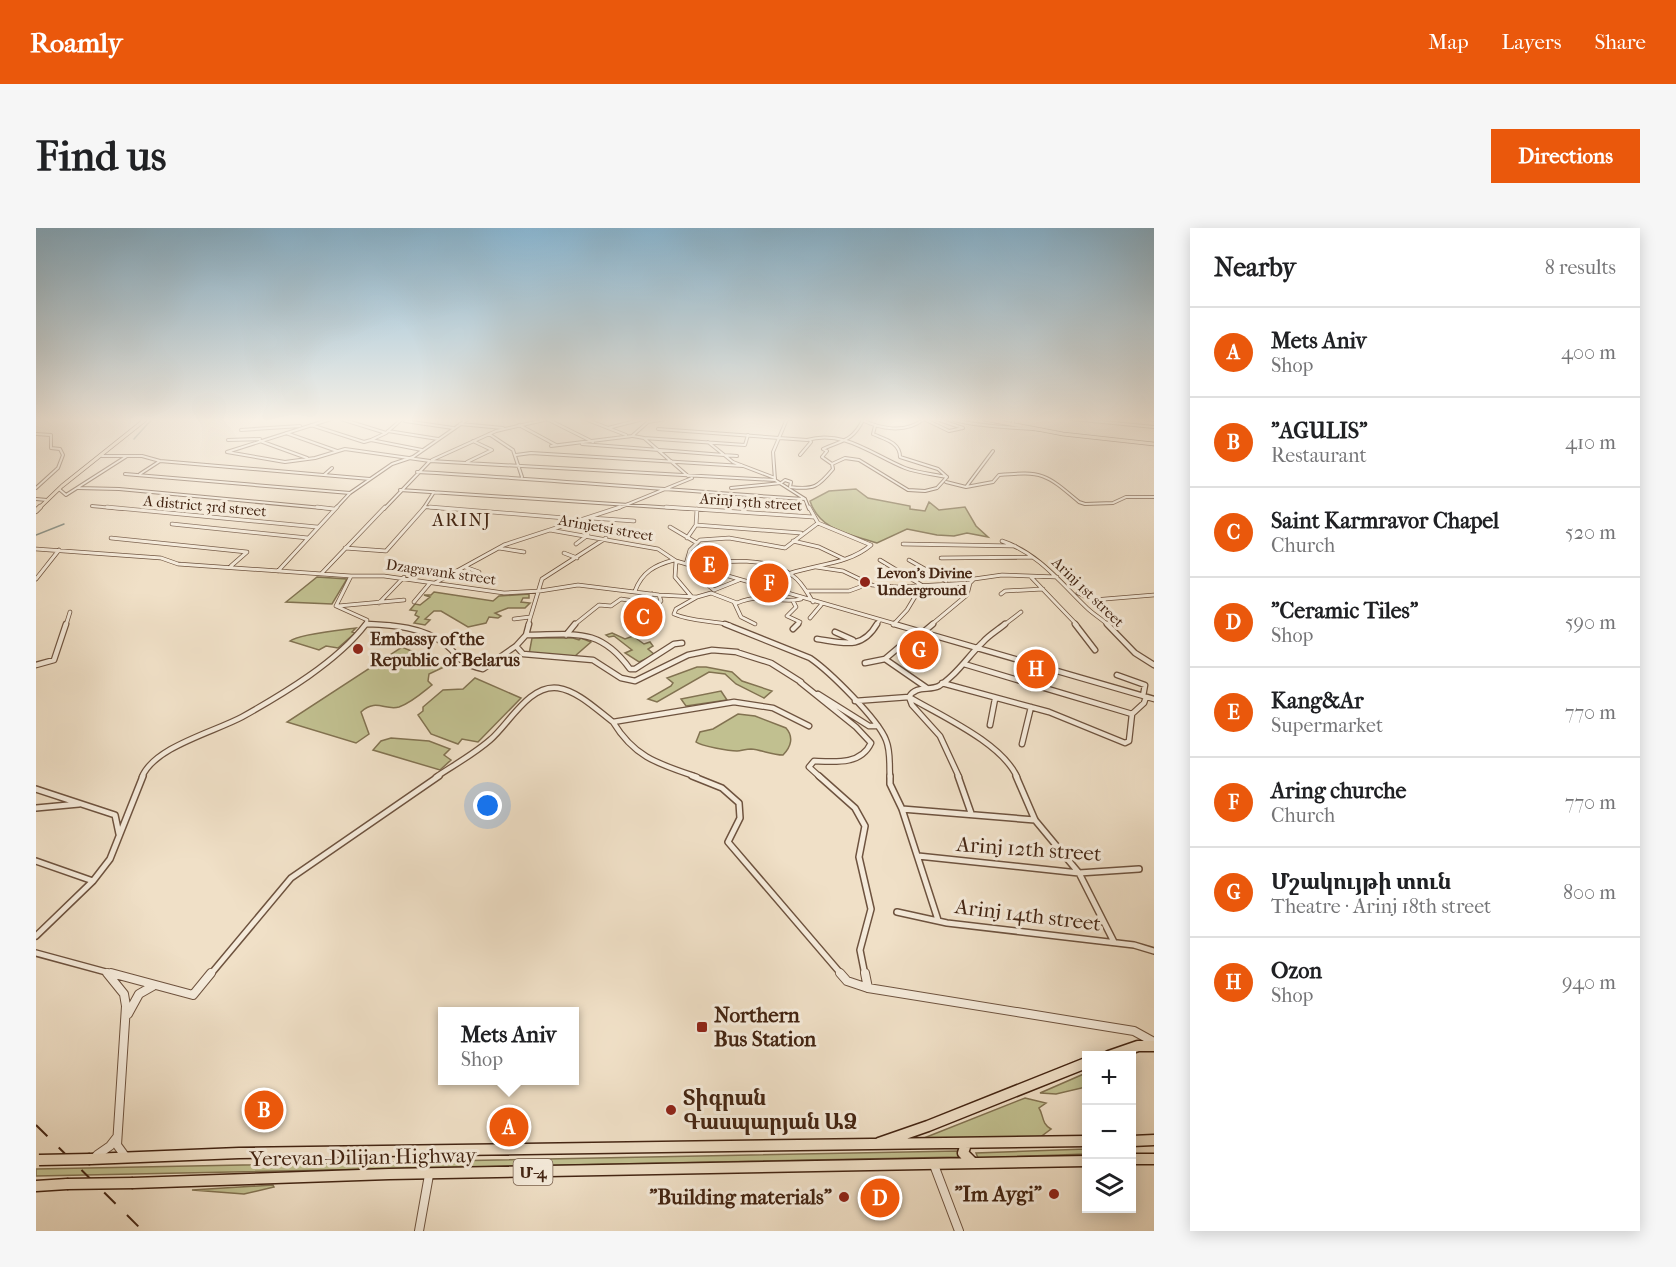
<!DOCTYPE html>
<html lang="en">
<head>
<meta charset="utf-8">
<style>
	body { margin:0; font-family:"IM FELL French Canon","Noto Serif Armenian",serif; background:#f6f6f6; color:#202124 }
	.controls { position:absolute; right:18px; bottom:18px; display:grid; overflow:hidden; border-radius:0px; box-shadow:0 3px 15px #0003 }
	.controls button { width:54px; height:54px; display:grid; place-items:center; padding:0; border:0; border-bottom:2px solid #e0e0e0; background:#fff; color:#202124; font:30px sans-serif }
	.you { position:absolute; left:452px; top:578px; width:21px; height:21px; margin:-15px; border:4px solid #fff; border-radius:50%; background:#1a73e8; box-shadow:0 0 0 9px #1a73e833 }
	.badge { display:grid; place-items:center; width:39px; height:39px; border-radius:50%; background:#ea580c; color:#fff; font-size:20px; font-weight:700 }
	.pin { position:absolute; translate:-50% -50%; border:3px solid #fff; box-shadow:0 2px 6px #0006 }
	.popup { position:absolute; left:402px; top:779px; width:141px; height:78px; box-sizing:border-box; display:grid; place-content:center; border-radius:0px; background:#fff; filter:drop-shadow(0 2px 4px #0005); font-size:20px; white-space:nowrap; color:#757577 }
	.popup b { font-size:22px; color:#202124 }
	.popup::after { content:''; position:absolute; left:50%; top:100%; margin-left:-12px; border:12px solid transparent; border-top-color:#fff }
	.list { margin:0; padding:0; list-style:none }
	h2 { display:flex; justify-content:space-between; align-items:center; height:78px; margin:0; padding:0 24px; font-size:26px }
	h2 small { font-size:20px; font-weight:400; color:#757577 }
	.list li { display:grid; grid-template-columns:39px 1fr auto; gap:18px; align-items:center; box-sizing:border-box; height:90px; padding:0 24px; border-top:2px solid #e0e0e0 }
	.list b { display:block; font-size:22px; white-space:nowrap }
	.list p { margin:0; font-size:20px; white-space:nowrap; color:#757577 }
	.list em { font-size:20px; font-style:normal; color:#757577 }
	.icon { flex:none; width:33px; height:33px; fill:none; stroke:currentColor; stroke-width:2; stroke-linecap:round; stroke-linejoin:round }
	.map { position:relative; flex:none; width:1118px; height:1003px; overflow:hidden; border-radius:0px }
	header { display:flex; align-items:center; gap:36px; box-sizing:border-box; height:84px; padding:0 30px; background:#ea580c; color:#fff }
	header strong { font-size:28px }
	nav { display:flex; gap:33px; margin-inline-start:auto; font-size:21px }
	.intro { display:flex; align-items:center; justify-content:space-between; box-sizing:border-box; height:144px; padding:0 36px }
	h1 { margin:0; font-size:42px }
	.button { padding:15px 27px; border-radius:0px; background:#ea580c; color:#fff; font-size:21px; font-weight:700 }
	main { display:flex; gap:36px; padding:0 36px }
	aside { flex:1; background:#fff; border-radius:0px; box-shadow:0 3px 15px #0003 }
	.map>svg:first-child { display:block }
	.green { fill:#c1c090; stroke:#827251; stroke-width:1.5 }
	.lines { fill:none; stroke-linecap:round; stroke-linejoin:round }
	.stream { stroke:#778076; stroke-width:1.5 }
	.minor-far4-casing { stroke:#6e533f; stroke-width:4 }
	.minor-far3-casing { stroke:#6e533f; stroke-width:4.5 }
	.minor-far2-casing { stroke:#6e533f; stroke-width:7 }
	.minor-far1-casing { stroke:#6e533f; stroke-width:8 }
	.minor-casing { stroke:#6e533f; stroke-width:10 }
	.major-far1-casing { stroke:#432412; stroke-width:4.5 }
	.major-casing { stroke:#432412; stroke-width:6 }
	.highway-casing { stroke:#432412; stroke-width:13 }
	.minor-far4 { stroke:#f5ebdb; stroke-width:2 }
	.minor-far3 { stroke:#f5ebdb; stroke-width:3 }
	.minor-far2 { stroke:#f5ebdb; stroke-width:4.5 }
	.minor-far1 { stroke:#f5ebdb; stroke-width:5 }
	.minor { stroke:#f5ebdb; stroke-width:8 }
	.major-far1 { stroke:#f0e0c7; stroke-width:3 }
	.major { stroke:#f0e0c7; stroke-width:4.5 }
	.highway { stroke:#f0e0c7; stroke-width:10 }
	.rail { stroke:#432412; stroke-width:2; stroke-dasharray:16 16; stroke-linecap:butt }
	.highway-bridge-casing { stroke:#432412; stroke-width:13; stroke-linecap:butt }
	.highway-bridge { stroke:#f0e0c7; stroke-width:10 }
	.poi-dot { fill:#8f2418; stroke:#f5ebdb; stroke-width:2 }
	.labels { text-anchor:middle; stroke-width:6; stroke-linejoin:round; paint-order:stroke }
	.far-street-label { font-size:15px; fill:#432412; stroke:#f5ebdb }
	.far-poi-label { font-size:15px; font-weight:bold; fill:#432412; stroke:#f5ebdb; text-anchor:start }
	.shield { fill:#f5ebdb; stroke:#78604e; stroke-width:1.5 }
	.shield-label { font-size:16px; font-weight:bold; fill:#432412 }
	.far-quarter-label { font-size:18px; letter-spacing:1.5px; fill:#432412; stroke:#f5ebdb }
	.poi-label { font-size:18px; font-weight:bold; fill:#432412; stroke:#f5ebdb; text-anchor:start }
	.near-street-label { font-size:21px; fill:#432412; stroke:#f5ebdb }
	.near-poi-label { font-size:21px; font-weight:bold; fill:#432412; stroke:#f5ebdb; text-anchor:start }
</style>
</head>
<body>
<header>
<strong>Roamly</strong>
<nav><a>Map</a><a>Layers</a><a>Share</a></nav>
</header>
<div class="intro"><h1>Find us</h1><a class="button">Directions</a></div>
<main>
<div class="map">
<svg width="1118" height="1003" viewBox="0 0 1118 1003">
	<rect width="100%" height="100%" fill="#f0e0c7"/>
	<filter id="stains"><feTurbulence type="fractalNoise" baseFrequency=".00333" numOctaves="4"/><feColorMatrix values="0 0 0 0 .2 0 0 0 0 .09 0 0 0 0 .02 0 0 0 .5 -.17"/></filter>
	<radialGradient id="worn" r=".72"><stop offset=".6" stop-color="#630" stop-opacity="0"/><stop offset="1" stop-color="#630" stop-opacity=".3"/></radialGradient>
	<path class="green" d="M820,261L832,270L874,278V281L889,283L893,274L903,282L929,279L940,298L952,309L931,305L918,308L901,307L871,301L841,315C814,306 784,303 774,273L793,263Z
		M281,349L311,351L296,376L250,374Z
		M398,364L457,373L463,368L493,366V370H487L485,374L494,375L489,380H472L459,385L465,388L462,390L453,389L450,395L432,399L405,383H398L389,391L394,392L389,397L378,395L383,389L379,387L381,383L374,382L379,376L384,377L394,369L388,367H395Z
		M320,400L316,404L319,405L302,420L290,418L283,422L254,413C263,406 306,402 320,400Z
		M576,405L589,411L597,408L608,416L614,414L617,418L612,421L619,427L603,434L589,425L596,422L578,408L573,409L570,407Z
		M496,410H537L543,412L545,410L555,414L539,428L493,426Z
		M366,419L410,438L393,446L392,453L396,457C386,465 375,475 363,479C349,483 340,470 325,484L333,506L320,515L251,494Z
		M661,439H670L696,444L706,453L736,463L728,470L700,456L689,446L673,444L621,474L612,471L635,458L637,455L631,450Z
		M439,450L485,470L442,514L426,511L422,516L395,506L382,487L387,483V479L407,462L427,461Z
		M685,463L691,472L650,478L645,471Z
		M702,486L719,488L750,500C758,509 755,519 747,527C736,527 726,522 715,521C710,521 705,523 701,523C693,523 665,518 660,514L664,504L677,501Z
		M355,510L393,513L414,521L408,527L415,532L404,542L337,522L345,513Z
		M1050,845V859L1020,866L1004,865Z
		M989,870L1010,875L1003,880C1008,888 1005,895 1015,901L1003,910H888Z
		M1050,921V926L942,930L940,925Z
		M922,923L924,929L0,948V941Z
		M237,957L238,959L208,966L156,962Z"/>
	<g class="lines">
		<path class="stream" d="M98,211L116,191
			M0,307L28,296"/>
		<defs>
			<path id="minor-far4" d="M305,191L350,205
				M511,191L557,214
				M549,191L590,207
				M657,191H662
				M824,191C844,201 869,206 888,191
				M888,191L913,203L927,200L900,191
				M914,191C944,199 976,199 1007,202
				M977,191V196
				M1036,191L1118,199
				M1107,191L1118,192
				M369,193L417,200
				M612,194L629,191
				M424,196L467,200
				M275,197L328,214L335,212L386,222
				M483,197L520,217
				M839,198L837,206C848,211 864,214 864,229L902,241L911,249
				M572,200L607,191
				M622,201L771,212C807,201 837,227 869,240C882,245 897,246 911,249
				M205,202L264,198
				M352,203L402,211
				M250,205L301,223
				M0,206L15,207V220L24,221L27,227L22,240L0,260
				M453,206L477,222L486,249
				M597,208L608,210L652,248
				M608,210L709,217L712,207
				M192,212L224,211
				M335,212L350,205L366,191
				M224,213L271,230
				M672,214L697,234L739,250
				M546,216L701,228
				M515,218L596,208L612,194
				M191,224L249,234L279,230L309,221L394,233L348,281
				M191,224L295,191
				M480,227L495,225L707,238
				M764,227L775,214L774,212
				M66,228H106L124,233L334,251
				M396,232L460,203L512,191
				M394,233L739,252
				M431,234L456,222L437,213
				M796,236L809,230L823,232L872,262L889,263L901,260L911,249
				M381,244C511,251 640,263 769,271
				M89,246L314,265
				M104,246L124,233
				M288,247L296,240
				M739,252L769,271L773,281
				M739,252L737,224L751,191
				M910,254L930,259L957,223
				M930,259L957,254L963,247C1007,243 1010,246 1043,274L1049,276L1077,275L1090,269H1118
				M42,260L83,261L297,281
				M695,260L745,255L749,252L755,254L754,259C778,262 782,259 797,241L796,236L786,229L791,223L787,221C806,212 816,214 827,192
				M23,261L30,267L91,228
				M364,262L653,281
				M0,271L11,272
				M56,278L87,281
				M389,279L413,281
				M299,281L314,265L356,236L377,229L432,191
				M387,281L398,264
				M580,281L656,250"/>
			<path id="minor-far3" d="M71,279L281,299
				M281,279L298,281
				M394,279L529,290
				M630,279L777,289
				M555,290L598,293
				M136,296L272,310
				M660,297L765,305
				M634,299L661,315
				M514,302L622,321L640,333L863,397
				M75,310L211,324L195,338
				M651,310L660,297L661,281
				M757,313L783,319L808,331
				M966,313C1002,325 1024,354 1051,380C1057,386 1066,391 1072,397
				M540,316L552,307
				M867,316L979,318
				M309,320L350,323L389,279
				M463,320L488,324
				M0,321L125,330L142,336L315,348H348L468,365L504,363L542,357L623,367L661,369L675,365L701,375C730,363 742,377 765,371
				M528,325L541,330
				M905,330L996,329
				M844,332L887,358
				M873,332L910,353
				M640,333L639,349L655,368
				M650,336L654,322L664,312L693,310L749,320L782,295
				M429,339L443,344
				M662,339C690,331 733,329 757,348C766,354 771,365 777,374
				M780,339L807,343L836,357L861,359L934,355
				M670,341L667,345V353L678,362L703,352
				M242,343L301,279
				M755,345C782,336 813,336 835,317L782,295L773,279
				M285,346L349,279
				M315,348L300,378L331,392L330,397
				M995,349L1041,397
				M0,351L23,322
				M399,355L468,317L584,279
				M599,363C606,344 619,337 638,332
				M771,363H813L824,359
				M1042,365L1057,372L1118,367
				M965,366L969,363L1007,361
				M661,369L640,381L638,386C656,394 675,392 694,397
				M757,373L760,379L751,388L764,394L761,397
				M378,374L394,355
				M698,374L705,389L719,396
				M343,375L368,349
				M302,378L368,372
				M774,390L785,377
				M478,391L494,389
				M606,392L620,396L624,391V386L617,380L625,373L623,367
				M331,396L354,397
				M30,397L34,384
				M492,397L506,351L570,310
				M538,397L563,377L575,378L585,371L605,374L616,366
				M840,397L843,393
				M857,397L871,382L880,367
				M895,397L931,367L934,355L938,351L966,347L1021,349
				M968,397L985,384"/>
			<path id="minor-far2" d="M331,396C357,397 387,399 409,416C429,432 419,434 447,441L480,418L490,407
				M493,396L490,407C537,407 563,398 594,441H599L638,416L646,415
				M689,396L774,430C793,443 842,491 850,512C855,524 853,537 854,549
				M858,396L1118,471
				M969,396C962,402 953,407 947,414C932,428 921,447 903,458C893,463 880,457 873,469C905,488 966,515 981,549
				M1039,396L1059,422
				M1071,396L1099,425L1118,437
				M757,401L762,396
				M799,404L817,412
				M881,404L849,431L891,460
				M885,406L897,396
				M530,407L539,396
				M781,411C808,415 826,422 841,396
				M480,418L487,426L557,432L585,450L599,453L652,427L676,422L701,424
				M700,424L735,435L765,454
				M829,435L849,431
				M928,436L1096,486L1108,475L1110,469
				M0,437L18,432L30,396
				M1081,447L1109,457L1107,468
				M764,454L820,499L835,515C825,537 799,534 778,533L773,539L784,549
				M906,455L1013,484L1089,515L1093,513L1096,486
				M782,466L833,498H842
				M819,473L873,469L876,477L904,508L923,549
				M954,497L959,471
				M986,516L995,479
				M106,549C118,519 178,504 206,489C247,466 301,434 330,396
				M400,549C418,537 438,526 454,512C473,496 493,456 522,460C542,463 561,482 577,494
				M661,549C623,536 599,530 577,494L698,474L737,480L773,498"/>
			<path id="minor-far1" d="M656,548L686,560L703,575L704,590L692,614L806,747
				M783,548L819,580L829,598L823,629L835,681L824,722L829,747
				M854,548V556L866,581L902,692
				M922,548L935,585
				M980,548L999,592L1043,645L1078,714
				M0,561L79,587L83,606
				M0,580L43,576
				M866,581L999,592
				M882,628L1043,645L1103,641
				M0,633L57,653
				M861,684L911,695L1098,717L1118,723
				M0,708L57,653L74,631L107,548
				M0,725L81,747
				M174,747L255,650L403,548"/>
			<path id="minor" d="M71,745L88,766L90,778L81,917L89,928
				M75,745L157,767L175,745
				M804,745L811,753L832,760L1098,803L1118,814
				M829,745L832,760
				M92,786L103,766L117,758
				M61,927L74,918L81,909
				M898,937L923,1003
				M383,1003L393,947"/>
			<path id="major-far1" d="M948,191L1027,206L1118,216
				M2,281L26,258L110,191"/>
			<path id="major" d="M0,283L4,279"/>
			<path id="highway" d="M1073,828L1102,818H1118
				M1096,913L1118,912
				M843,915L892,898L1050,835
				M930,916L927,925L937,935
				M54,931L203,925L1050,913
				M1096,931H1118
				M97,955L353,946L1050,933
				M0,958L31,956"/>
		</defs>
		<use href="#minor-far4" class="minor-far4-casing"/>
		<use href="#minor-far3" class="minor-far3-casing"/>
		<use href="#minor-far2" class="minor-far2-casing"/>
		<use href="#minor-far1" class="minor-far1-casing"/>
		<use href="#minor" class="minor-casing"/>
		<use href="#major-far1" class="major-far1-casing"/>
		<use href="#major" class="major-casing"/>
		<use href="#highway" class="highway-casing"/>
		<use href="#minor-far4" class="minor-far4"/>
		<use href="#minor-far3" class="minor-far3"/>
		<use href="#minor-far2" class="minor-far2"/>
		<use href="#minor-far1" class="minor-far1"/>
		<use href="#minor" class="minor"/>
		<use href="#major-far1" class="major-far1"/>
		<use href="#major" class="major"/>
		<use href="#highway" class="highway"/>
		<path class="rail" d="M0,897L107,1003"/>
		<defs>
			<path id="highway-bridge" d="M3,932L54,931
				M31,956L97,955"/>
		</defs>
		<use href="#highway-bridge" class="highway-bridge-casing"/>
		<use href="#highway-bridge" class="highway-bridge"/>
	</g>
	<linearGradient id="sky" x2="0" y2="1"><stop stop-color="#89b8d5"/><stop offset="0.58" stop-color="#f8f1e6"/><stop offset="1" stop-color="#f8f1e6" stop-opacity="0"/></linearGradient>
	<rect width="1118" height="331" fill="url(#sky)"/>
	<g class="poi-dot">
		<circle cx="829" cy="354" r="6"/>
		<circle cx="322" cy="421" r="6"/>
		<rect x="660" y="793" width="12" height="12" rx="3"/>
		<circle cx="635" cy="882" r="6"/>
		<circle cx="1018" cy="966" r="6"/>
		<circle cx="808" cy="969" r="6"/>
	</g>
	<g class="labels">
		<g class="far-street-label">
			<text transform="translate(715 274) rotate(4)" y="5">Arinj 15th street</text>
			<text transform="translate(169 278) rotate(5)" y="5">A district 3rd street</text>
			<text transform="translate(570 300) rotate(10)" y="5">Arinjetsi street</text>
			<text transform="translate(405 344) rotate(8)" y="5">Dzagavank street</text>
			<text transform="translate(1052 364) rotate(44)" y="5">Arinj 1st street</text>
		</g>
		<g class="far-poi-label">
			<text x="841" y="350">Levon's Divine<tspan x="841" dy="17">Underground</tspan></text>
		</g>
		<rect class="shield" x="477.5" y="931" width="39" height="26" rx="4.5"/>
		<g class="shield-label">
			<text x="497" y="950">Մ-4</text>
		</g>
		<g class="far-quarter-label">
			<text x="426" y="298">ARINJ</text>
		</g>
		<g class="poi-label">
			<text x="334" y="417">Embassy of the<tspan x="334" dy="21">Republic of Belarus</tspan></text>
		</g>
		<g class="near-street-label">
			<text transform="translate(993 621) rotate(4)" y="7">Arinj 12th street</text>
			<text transform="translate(992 687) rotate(7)" y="7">Arinj 14th street</text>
			<text transform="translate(327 929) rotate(-1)" y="7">Yerevan-Dilijan Highway</text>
		</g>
		<g class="near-poi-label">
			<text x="678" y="794">Northern<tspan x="678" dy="24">Bus Station</tspan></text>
			<text x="647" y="877">Տիգրան<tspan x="647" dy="24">Գասպարյան ԱՁ</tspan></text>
			<text x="1006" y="973" text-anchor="end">"Im Aygi"</text>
			<text x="796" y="976" text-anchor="end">"Building materials"</text>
		</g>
	</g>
	<rect width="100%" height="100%" filter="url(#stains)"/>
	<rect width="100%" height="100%" fill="url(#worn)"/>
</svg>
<div class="controls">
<button>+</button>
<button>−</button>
<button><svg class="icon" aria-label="layers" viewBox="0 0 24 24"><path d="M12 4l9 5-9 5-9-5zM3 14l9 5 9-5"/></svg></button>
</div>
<div class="you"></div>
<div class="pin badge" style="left:473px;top:899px">A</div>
<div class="popup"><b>Mets Aniv</b>Shop</div>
<div class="pin badge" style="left:228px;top:882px">B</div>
<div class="pin badge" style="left:607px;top:389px">C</div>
<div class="pin badge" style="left:844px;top:970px">D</div>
<div class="pin badge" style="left:673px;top:337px">E</div>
<div class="pin badge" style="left:733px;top:355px">F</div>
<div class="pin badge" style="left:883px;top:422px">G</div>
<div class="pin badge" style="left:1000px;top:441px">H</div>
</div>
<aside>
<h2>Nearby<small>8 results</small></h2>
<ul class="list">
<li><span class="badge">A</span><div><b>Mets Aniv</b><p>Shop</p></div><em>400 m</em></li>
<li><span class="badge">B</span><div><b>&quot;AGULIS&quot;</b><p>Restaurant</p></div><em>410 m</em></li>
<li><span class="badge">C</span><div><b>Saint Karmravor Chapel</b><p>Church</p></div><em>520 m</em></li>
<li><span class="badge">D</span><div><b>&quot;Ceramic Tiles&quot;</b><p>Shop</p></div><em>590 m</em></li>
<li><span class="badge">E</span><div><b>Kang&amp;Ar</b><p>Supermarket</p></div><em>770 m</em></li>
<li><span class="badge">F</span><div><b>Aring churche</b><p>Church</p></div><em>770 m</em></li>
<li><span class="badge">G</span><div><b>Մշակույթի տուն</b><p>Theatre · Arinj 18th street</p></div><em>800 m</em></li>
<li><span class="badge">H</span><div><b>Ozon</b><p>Shop</p></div><em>940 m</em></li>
</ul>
</aside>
</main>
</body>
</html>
